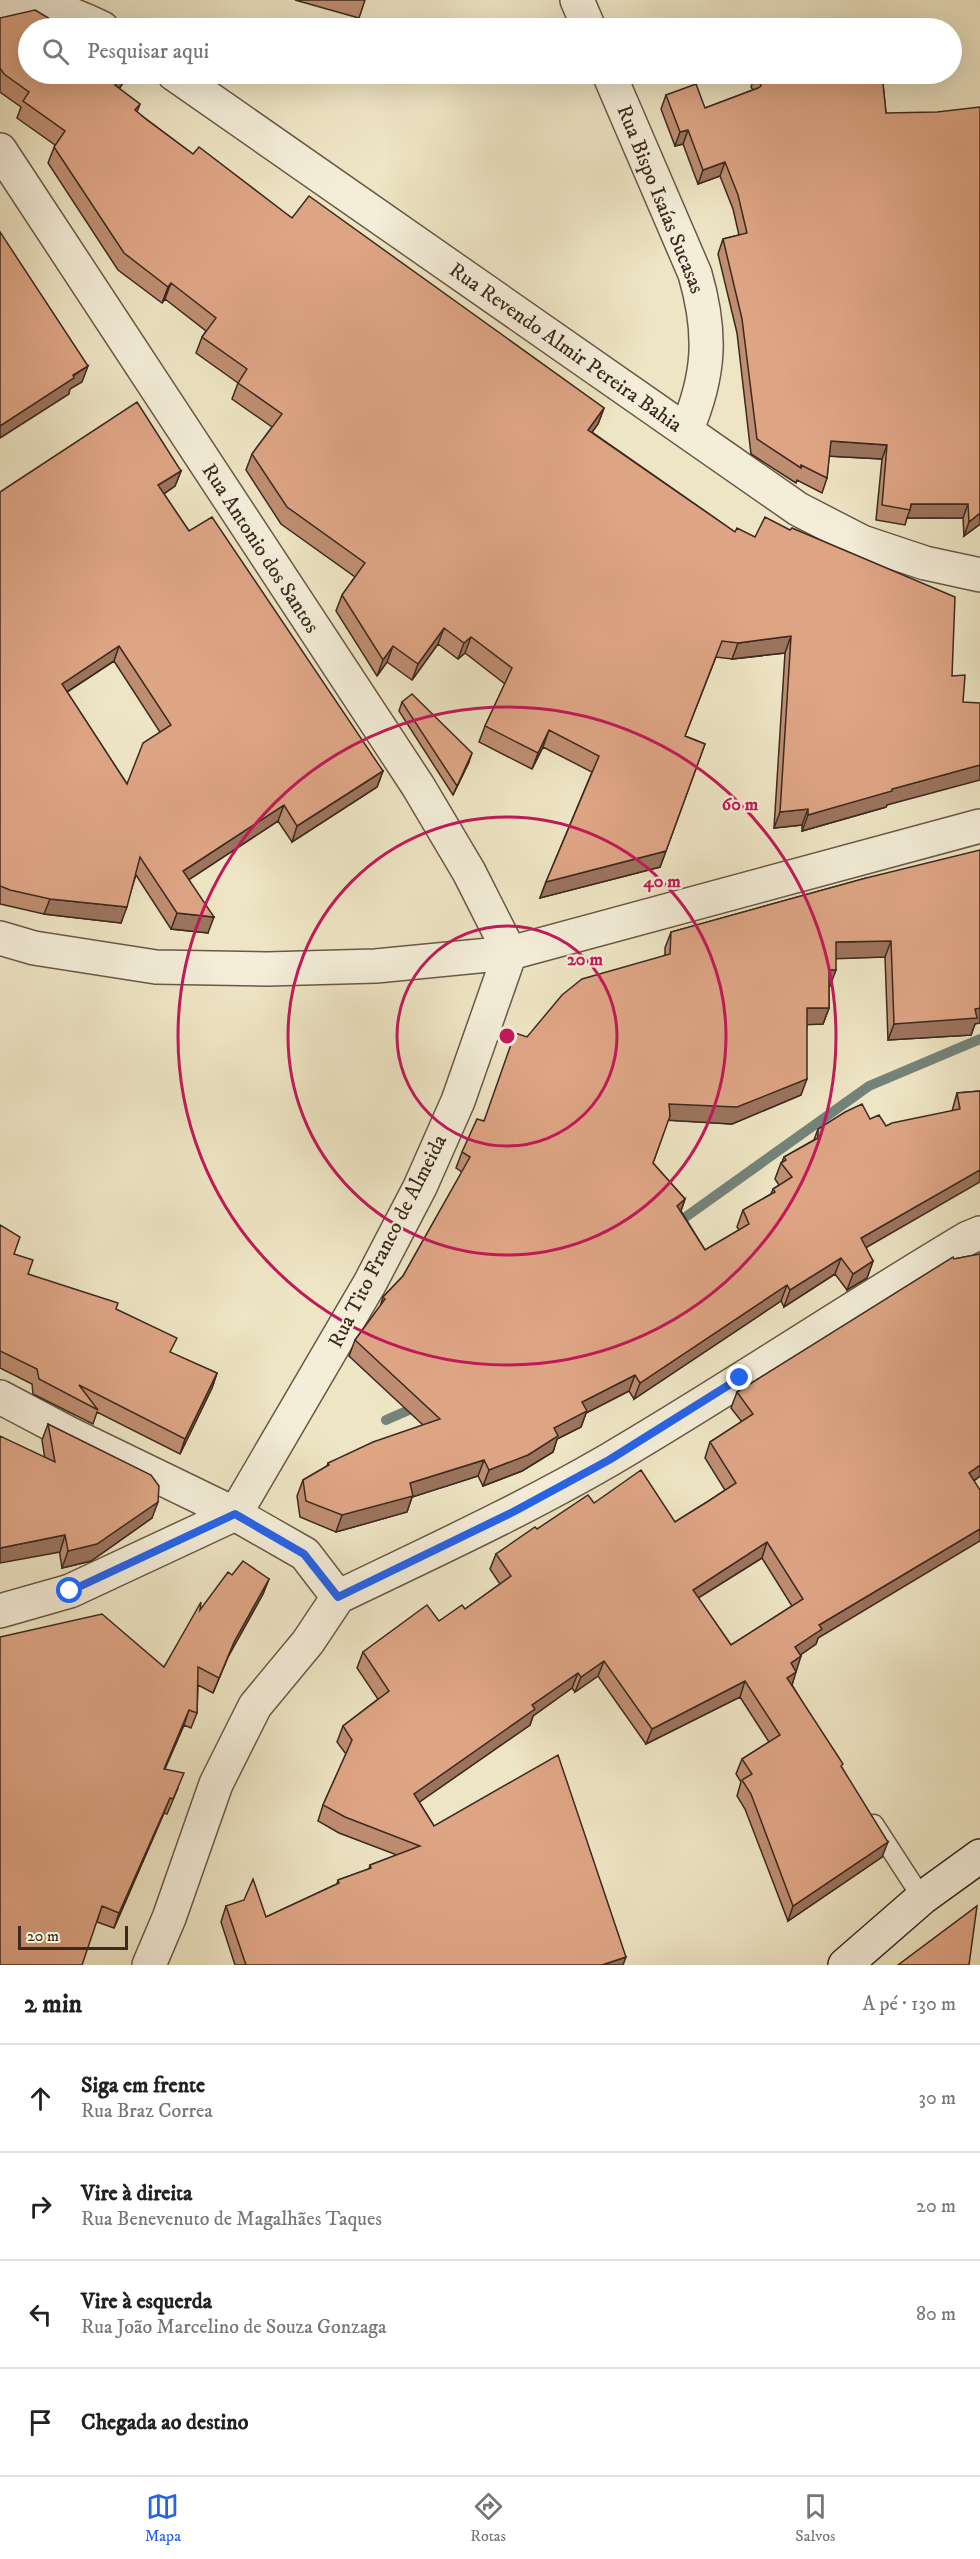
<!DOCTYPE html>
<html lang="pt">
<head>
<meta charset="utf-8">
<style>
	body { margin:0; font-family:"IM FELL DW Pica",serif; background:#f6f6f6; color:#222 }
	.scale { position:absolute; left:18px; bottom:15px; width:110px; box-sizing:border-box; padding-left:6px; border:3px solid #3d291f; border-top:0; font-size:16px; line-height:21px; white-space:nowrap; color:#3d291f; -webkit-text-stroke:4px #f4eed9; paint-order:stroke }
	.stop { position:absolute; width:18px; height:18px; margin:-14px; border:4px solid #2563eb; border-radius:50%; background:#fff }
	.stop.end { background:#2563eb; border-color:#fff; box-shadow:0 2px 6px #0008 }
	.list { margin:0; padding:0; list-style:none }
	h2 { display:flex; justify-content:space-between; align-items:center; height:78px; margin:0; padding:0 24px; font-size:26px }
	h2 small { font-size:20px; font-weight:400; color:#767676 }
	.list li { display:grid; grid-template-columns:39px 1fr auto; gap:18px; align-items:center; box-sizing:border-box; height:108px; padding:0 24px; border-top:2px solid #e0e0e0 }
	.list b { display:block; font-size:22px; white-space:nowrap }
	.list p { margin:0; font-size:20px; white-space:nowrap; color:#767676 }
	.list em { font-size:20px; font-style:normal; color:#767676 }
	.icon { flex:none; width:33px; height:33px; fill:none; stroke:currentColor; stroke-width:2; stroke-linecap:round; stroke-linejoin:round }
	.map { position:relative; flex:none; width:980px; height:1965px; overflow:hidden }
	.search { position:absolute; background:#fff; box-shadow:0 6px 24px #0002; left:18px; right:18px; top:18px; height:66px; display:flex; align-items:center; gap:15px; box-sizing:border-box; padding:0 21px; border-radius:33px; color:#767676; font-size:22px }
	.sheet { height:510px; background:#fff }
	nav { display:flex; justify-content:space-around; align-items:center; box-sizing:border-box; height:84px; border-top:2px solid #e0e0e0; background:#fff; font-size:16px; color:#767676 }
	nav a { display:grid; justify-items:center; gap:3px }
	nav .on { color:#2563eb }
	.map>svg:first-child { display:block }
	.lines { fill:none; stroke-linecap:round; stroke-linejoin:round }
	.stream { stroke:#74837a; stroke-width:10 }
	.service-casing { stroke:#695848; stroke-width:21 }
	.minor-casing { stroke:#695848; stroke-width:36 }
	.secondary-casing { stroke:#3d291f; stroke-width:36 }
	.service { stroke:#f4eed9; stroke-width:18 }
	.minor { stroke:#f4eed9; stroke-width:33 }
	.secondary { stroke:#f4eed9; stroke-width:33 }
	.wall { fill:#bf8e72; stroke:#3d291f; stroke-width:1.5; fill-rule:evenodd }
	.shaded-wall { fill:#9b745d; stroke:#3d291f; stroke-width:1.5 }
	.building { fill:#dea585; stroke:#3d291f; stroke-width:1.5; fill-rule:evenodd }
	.route { stroke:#2563eb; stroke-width:8 }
	.ring { fill:none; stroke:#c2185b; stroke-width:3 }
	.labels { text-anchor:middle; stroke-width:4.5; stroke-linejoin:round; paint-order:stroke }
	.street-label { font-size:21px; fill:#3d291f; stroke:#f4eed9 }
	.centre { fill:#c2185b; stroke:#f4eed9; stroke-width:3 }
	.ring-label { font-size:18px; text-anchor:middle; font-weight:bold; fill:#c2185b; stroke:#f4eed9; stroke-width:4.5; stroke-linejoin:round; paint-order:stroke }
</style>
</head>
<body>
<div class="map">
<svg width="980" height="1965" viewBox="0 0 980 1965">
	<rect width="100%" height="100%" fill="#eee5c4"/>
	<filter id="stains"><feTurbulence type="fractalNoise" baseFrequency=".00333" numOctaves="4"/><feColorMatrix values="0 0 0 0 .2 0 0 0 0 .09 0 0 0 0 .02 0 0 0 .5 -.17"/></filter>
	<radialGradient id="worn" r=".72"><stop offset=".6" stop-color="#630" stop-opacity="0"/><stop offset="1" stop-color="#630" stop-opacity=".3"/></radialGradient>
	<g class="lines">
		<path class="stream" d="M673,1226L869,1086L980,1039
			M386,1420L418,1406"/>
		<defs>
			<path id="service" d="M874,1824L922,1898"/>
			<path id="minor" d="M577,0L589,28
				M0,3C38,1 69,12 102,28
				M174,74L798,509L862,542L925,563L980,575
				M609,74L695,274C712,333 710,375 686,431
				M0,150L418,786L469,872L510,953
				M0,938L34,948L156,967L267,969L376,966L510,953L980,826
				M0,1397L70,1434L235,1514L305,1554L338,1597
				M338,1597C429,1553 521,1511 609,1460C730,1389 847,1310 968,1238L980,1233
				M0,1611L70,1591L235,1514L370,1283L420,1187L458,1101L510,953
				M149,1965L169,1918L216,1784L255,1706L308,1642L338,1597"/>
			<path id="secondary" d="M845,1965L922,1898L980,1856"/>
		</defs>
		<use href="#service" class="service-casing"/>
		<use href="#minor" class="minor-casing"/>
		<use href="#secondary" class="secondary-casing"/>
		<use href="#service" class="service"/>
		<use href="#minor" class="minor"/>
		<use href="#secondary" class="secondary"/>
	</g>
	<path class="wall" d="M295,0H365L359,18Z
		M0,18L123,83L119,89L140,104L137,112L193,154L292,218L604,408L598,424L592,432L735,532L887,805L886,807L802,831V825L774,828L785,653L732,659L716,657L685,736L705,744L660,867L540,898L546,882L592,772L543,747L532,769L479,742L485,726L505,684L465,653L458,659L438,644L412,680L387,662L377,676L336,611L342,595L355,577L281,524L246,470L252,454L272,427L232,399L238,383L196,353L202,337L206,331L165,299L162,303L118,270L48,163L55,145L17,118L21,107L0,92Z
		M756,74H882L886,113L980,524L964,536L963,518H907L905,525L876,520L882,459L829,456L827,478L822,493L797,480L796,483L751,454L737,333L718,254L723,239L739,235L733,209L720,176L698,184L683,144L675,146L661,109L666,95L705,108L753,90L751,87Z
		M181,471L175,486L164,494L189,531L383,771L377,787L292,842L278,821L189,879L208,933L171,929L136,875L121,923L44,914L0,904V492ZM114,661L160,732L127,784L67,692Z
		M402,702L469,762L453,795L399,711Z
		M866,878L975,1024L971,1035L888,1040L885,957L836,958L830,986H829V1008L823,1024H807L801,1095L732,1124L668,1120L653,1163L685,1199L681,1211L705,1250L739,1230L737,1227L743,1210L771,1194L773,1189L779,1185L775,1179L781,1163L782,1162L784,1157L814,1140L818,1129L870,1119L886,1126L952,1111L957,1093L980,1091L866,1248L873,1261L867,1278L847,1290L835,1274L784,1307L781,1301L634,1399L629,1391L586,1413L581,1427L557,1439L553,1452L522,1471L483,1486L478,1476L412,1497L407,1512L336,1532L300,1517L297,1496L303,1480L327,1466L328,1463L423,1425L349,1356L355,1340L380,1307L383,1297L403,1276L462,1172L456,1168L462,1152L484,1121L527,1037L665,955V948L671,932Z
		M0,1225L14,1254L28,1274L116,1309L171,1353L217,1373L212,1388L180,1454L97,1412L93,1424L33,1394L32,1384L0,1368Z
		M980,1254V1476L974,1481L818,1638L816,1644L800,1655L792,1685L842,1768L882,1857L788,1921L745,1809L737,1796L741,1782L736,1774L742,1759L769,1742L740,1697L646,1744L598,1676L575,1692L572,1688L533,1716L530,1725L419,1802L434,1826L623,1965H235L221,1922L226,1906L266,1917L337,1884L338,1880L369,1869L370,1865L397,1855L339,1833L318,1821L323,1805L346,1754L337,1742L343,1726L378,1699L357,1668L363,1652L439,1621L465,1609L500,1584L490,1569L496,1554L537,1529L594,1503L675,1522L707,1502L725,1490L705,1458L710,1442L742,1422L731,1408L737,1392L954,1259ZM762,1558L792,1606L731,1645L698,1598Z
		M48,1424L152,1518L91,1561L62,1568L42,1440Z
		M232,1575L269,1579L263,1594L228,1657L213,1693L198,1685L197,1713L191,1728L184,1725L165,1769L178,1788L167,1814L164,1813L114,1928L97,1922L164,1667L200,1610Z"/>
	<path class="shaded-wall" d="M124,74H127L123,83L109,102L115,85Z
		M688,130L683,144L675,146L680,132Z
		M725,162L720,176L698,184L703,170Z
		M171,283L165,299L162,303L168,287Z
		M88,366L82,382L70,389L69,394L0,438V426Z
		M604,408L598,424L582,446L588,430Z
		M831,441L887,445L882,459L826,456Z
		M181,471L175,486L153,501L158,485Z
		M911,504H968L963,518H907L910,510Z
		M980,513V524L964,536L969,522Z
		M444,628L438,644L412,680L418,664Z
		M791,636L785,653L732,659L738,643Z
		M471,637L465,653L458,659L464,643Z
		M119,646L114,661L56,699L62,684Z
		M393,646L387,662L377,676L383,660Z
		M549,730L543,747L532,769L538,753Z
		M472,753L469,762L453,795L457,786Z
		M980,765V780L887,805L886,807L802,831L808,815L892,789Z
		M383,771L377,787L292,842L297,826Z
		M284,805L278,821L178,887L183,871Z
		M808,809L802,825L774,828L780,812Z
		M666,851L660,867L540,898L546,882Z
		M50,899L127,907L121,923L44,914Z
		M177,913L214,917L208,933L171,929Z
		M891,941L885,957L830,959L836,942Z
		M829,970H836L830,986H823Z
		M807,1008H829L823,1024L801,1025Z
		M980,1008V1023L975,1024L971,1035L888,1040L894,1024Z
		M807,1079L801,1095L732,1124L664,1120L669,1104Z
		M980,1170V1182L855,1254L861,1238Z
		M685,1199L679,1216L677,1206Z
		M841,1258L835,1274L784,1307L790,1290Z
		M873,1261L867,1278L847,1290L853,1274Z
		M787,1285L781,1301L634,1399L640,1383Z
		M217,1373L212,1388L180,1454L185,1439Z
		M635,1375L629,1391L586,1413L581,1427L557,1439L553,1452L522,1471L483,1486L489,1470L554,1428L582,1402Z
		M484,1460L478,1476L412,1497L407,1512L336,1532L342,1515L410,1483Z
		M980,1465V1476L963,1488L969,1473Z
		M158,1502L152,1518L91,1561L62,1568L68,1551Z
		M980,1529V1541L818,1638L816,1644L790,1662L795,1647L819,1625Z
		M65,1535L60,1552L0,1563V1548Z
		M767,1542L762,1558L687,1605L693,1590Z
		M269,1579L263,1594L228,1657L213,1693L234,1642Z
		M801,1656L796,1672L791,1663Z
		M604,1661L598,1676L575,1692L581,1677Z
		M796,1672L791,1688L787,1678Z
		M578,1673L572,1688L533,1716L530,1725L408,1810L414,1794L532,1705Z
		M745,1681L740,1697L646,1744L652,1729Z
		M189,1710L184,1725L158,1784L164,1769Z
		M170,1798L164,1813L114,1928L119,1913Z
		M888,1842L882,1857L788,1921L793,1906Z
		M626,1957L623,1965H602Z"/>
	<path class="building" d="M35,10L65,28H28V74H124L115,85L140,104L135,110L147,120L193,154L199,147L292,218L309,196L604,408L588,430L735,532L737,528L755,537L765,517L790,530L792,528L955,597L952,676L965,675L963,702L980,703V765L892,789V791L808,815V809L780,812L791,636L738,643L722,641L685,736L705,744L666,851L546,882L599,756L549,730L538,753L485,726L512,668L471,637L464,643L444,628L418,664L393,646L383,660L342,595L365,563L287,507L252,454L282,414L238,383L247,369L202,337L216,318L171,283L168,287L124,253L54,147L65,131L23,101L29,92L4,74L0,68V18Z
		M757,74H882L886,113L937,112L980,107V513L969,522L968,504H911L910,510L882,505L887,445L831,441L827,478L801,465V468L757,439L742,319L723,239L747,233L738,195L725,162L703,170L688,130L680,132L666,95L696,84L705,108L758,88L761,86Z
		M0,232L88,366L73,375L74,378L0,426Z
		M137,402L181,471L158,485L189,531L212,517L383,771L297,826L284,805L183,871L214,917L177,913L140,857L127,907L50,899L10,890L0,886V492ZM119,646L171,725L143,743L127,784L62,684Z
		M412,694L472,753L457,786L402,702Z
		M980,850V1008L975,1009L977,1018L894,1024L891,941L836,942V970H829V1008H807V1079L737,1107L669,1104L670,1116L653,1163L685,1199L677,1206L705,1250L749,1224L743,1210L775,1192L773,1189L792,1177L781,1163L786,1160L784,1157L818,1138V1129L845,1112L862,1104L870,1119L879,1115L886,1126L892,1123L960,1109L957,1093L980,1091V1170L861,1238L873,1261L853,1274L841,1258L790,1290L787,1285L640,1383L635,1375L582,1402L587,1411L554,1428L558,1436L528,1455L489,1470L484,1460L410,1483L413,1496L342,1515L306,1501L303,1480L329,1465L328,1463L373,1442L440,1419L355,1340L385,1299L383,1297L403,1276L470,1157L462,1152L477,1119L484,1121L515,1033L527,1037L562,995L582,979L670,954L671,932L866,878Z
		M0,1225L20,1237L14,1254L33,1260L28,1274L118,1303L116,1309L177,1338L170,1352L217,1373L185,1439L79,1385L98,1410L39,1379L37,1369L0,1351Z
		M980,1254V1465L969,1473L980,1490V1529L819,1625L822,1629L795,1647L801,1656L791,1663L796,1672L787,1678L843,1764L841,1766L888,1842L793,1906L751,1794L742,1780L752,1774L742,1759L780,1735L745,1681L652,1729L604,1661L581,1677L578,1673L532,1705L535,1709L414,1794L434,1826L558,1755L626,1957L602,1965H246L226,1906L244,1900L253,1879L266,1917L339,1883L338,1880L371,1868L370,1865L420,1846L345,1817L323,1805L352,1740L343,1726L389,1691L363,1652L427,1605L439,1621L462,1605L465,1609L511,1576L496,1554L535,1527L537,1529L588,1495L594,1503L641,1470L675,1522L707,1502L736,1483L710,1442L753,1414L737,1392L953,1257L954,1259ZM767,1542L803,1599L731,1645L693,1590Z
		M48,1424L151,1475L159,1486L158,1502L97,1544L68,1551L65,1535L0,1548V1436L55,1462Z
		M243,1561L269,1579L234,1642L219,1678L198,1667L197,1713L189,1710L164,1769L184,1773L173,1799L170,1798L119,1913L102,1906L82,1965H0V1637L102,1614L164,1667L201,1602L200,1610L228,1572L232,1575Z
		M977,1906L969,1965H898Z"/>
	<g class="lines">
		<path class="route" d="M70,1591L235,1514L304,1554L338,1597L513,1512L609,1460L740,1378"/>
	</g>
	<g class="ring">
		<circle cx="507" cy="1036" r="110"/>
		<circle cx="507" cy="1036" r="219"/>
		<circle cx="507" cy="1036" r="329"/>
	</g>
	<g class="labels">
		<g class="street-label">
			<text transform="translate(661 199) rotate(68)" y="7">Rua Bispo Isaías Sucasas</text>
			<text transform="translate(566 347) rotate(35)" y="7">Rua Revendo Almir Pereira Bahia</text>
			<text transform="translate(261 548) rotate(57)" y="7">Rua Antonio dos Santos</text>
			<text transform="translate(387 1241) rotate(-63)" y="7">Rua Tito Franco de Almeida</text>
		</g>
	</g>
	<circle cx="507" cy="1036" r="9" class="centre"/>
	<g class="ring-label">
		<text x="740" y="810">60 m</text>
		<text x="662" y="887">40 m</text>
		<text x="585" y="965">20 m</text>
	</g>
	<rect width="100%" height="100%" filter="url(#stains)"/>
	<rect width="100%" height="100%" fill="url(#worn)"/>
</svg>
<div class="scale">20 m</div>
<div class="stop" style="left:70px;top:1591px"></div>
<div class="stop end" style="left:740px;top:1378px"></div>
<div class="search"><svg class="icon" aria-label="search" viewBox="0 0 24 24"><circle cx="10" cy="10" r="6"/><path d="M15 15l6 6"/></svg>Pesquisar aqui</div>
</div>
<section class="sheet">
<h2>2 min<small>A pé · 130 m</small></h2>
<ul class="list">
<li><svg class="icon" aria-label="ahead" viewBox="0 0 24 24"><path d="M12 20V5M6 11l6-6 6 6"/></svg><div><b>Siga em frente</b><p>Rua Braz Correa</p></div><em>30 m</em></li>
<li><svg class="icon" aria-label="right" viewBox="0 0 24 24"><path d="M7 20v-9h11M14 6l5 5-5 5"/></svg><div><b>Vire à direita</b><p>Rua Benevenuto de Magalhães Taques</p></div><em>20 m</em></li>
<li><svg class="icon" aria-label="left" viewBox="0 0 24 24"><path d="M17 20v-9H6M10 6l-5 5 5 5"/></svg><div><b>Vire à esquerda</b><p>Rua João Marcelino de Souza Gonzaga</p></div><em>80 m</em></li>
<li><svg class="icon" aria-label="arrive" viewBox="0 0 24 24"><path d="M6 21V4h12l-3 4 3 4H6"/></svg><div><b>Chegada ao destino</b></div></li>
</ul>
</section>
<nav>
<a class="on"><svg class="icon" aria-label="map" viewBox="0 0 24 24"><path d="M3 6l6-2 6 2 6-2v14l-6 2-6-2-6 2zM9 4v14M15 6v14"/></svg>Mapa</a>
<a><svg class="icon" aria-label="directions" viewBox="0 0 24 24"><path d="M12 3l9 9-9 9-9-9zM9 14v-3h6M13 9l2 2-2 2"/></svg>Rotas</a>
<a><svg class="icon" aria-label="saved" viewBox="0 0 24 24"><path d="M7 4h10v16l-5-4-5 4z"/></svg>Salvos</a>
</nav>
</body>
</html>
